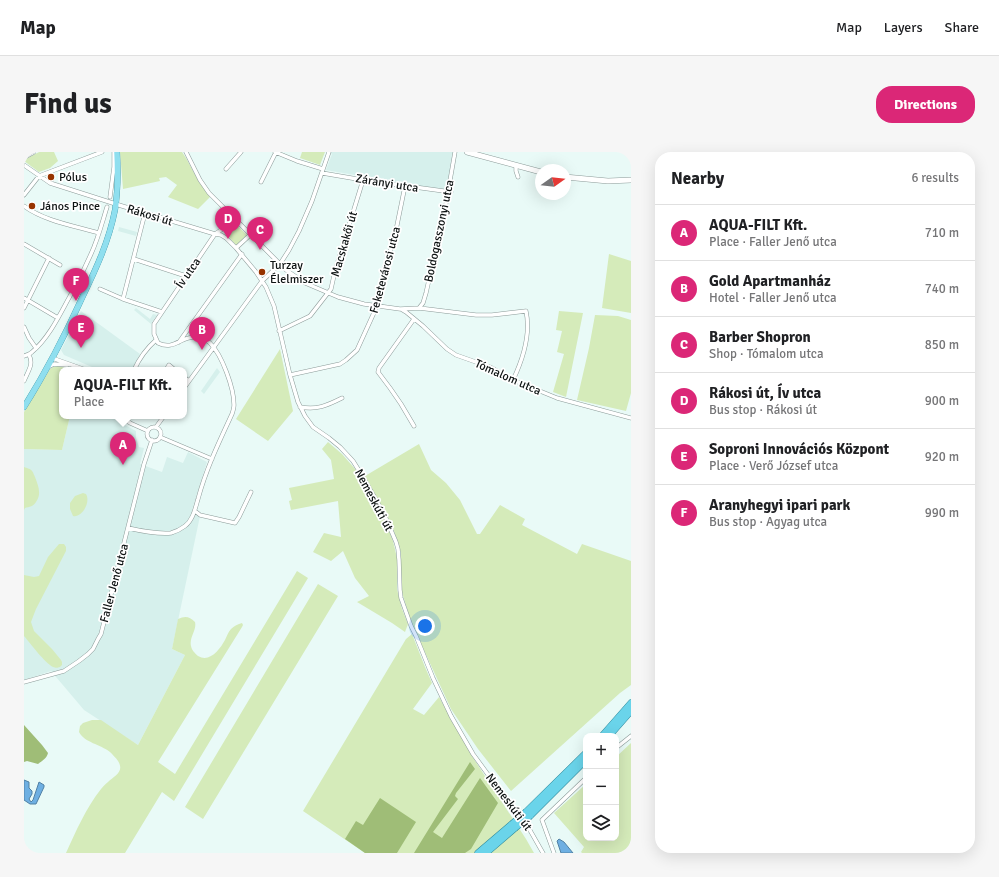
<!DOCTYPE html>
<html lang="en">
<head>
<meta charset="utf-8">
<style>
	body { margin:0; font-family:Signika,sans-serif; background:#f6f6f6; color:#202124 }
	.controls { position:absolute; right:12px; bottom:12px; display:grid; overflow:hidden; border-radius:8px; box-shadow:0 4px 16px #0002 }
	.controls button { width:36px; height:36px; display:grid; place-items:center; padding:0; border:0; border-bottom:1px solid #e0e0e0; background:#fff; color:#202124; font:20px sans-serif }
	.compass { position:absolute; left:511px; top:12px; width:36px; height:36px; border-radius:50%; background:#fff; box-shadow:0 4px 16px #0002; rotate:75deg }
	.you { position:absolute; left:401px; top:474px; width:14px; height:14px; margin:-10px; border:3px solid #fff; border-radius:50%; background:#1a73e8; box-shadow:0 0 0 6px #1a73e833 }
	.badge { display:grid; place-items:center; width:26px; height:26px; border-radius:50%; background:#db2777; color:#fff; font-size:13px; font-weight:700 }
	.pin { position:absolute; translate:-50% -33px; filter:drop-shadow(0 1px 2px #0008) }
	.pin::after { content:''; position:absolute; top:21px; width:14px; height:12px; background:inherit; clip-path:polygon(0 0,100% 0,50% 100%) }
	.popup { position:absolute; left:35px; top:215px; width:128px; height:52px; box-sizing:border-box; display:grid; place-content:center; border-radius:8px; background:#fff; filter:drop-shadow(0 1px 3px #0005); font-size:13px; white-space:nowrap; color:#757577 }
	.popup b { font-size:15px; color:#202124 }
	.popup::after { content:''; position:absolute; left:50%; top:100%; margin-left:-8px; border:8px solid transparent; border-top-color:#fff }
	.list { margin:0; padding:0; list-style:none }
	h2 { display:flex; justify-content:space-between; align-items:center; height:52px; margin:0; padding:0 16px; font-size:17px }
	h2 small { font-size:13px; font-weight:400; color:#757577 }
	.list li { display:grid; grid-template-columns:26px 1fr auto; gap:12px; align-items:center; box-sizing:border-box; height:56px; padding:0 16px; border-top:1px solid #e0e0e0 }
	.list b { display:block; font-size:15px; white-space:nowrap }
	.list p { margin:0; font-size:13px; white-space:nowrap; color:#757577 }
	.list em { font-size:13px; font-style:normal; color:#757577 }
	.icon { flex:none; width:22px; height:22px; fill:none; stroke:currentColor; stroke-width:2; stroke-linecap:round; stroke-linejoin:round }
	.map { position:relative; flex:none; width:607px; height:701px; overflow:hidden; border-radius:16px }
	header { display:flex; align-items:center; gap:24px; box-sizing:border-box; height:56px; padding:0 20px; background:#fff; border-bottom:1px solid #e0e0e0 }
	header strong { font-size:19px }
	nav { display:flex; gap:22px; margin-inline-start:auto; font-size:14px }
	.intro { display:flex; align-items:center; justify-content:space-between; box-sizing:border-box; height:96px; padding:0 24px }
	h1 { margin:0; font-size:28px }
	.button { padding:10px 18px; border-radius:16px; background:#db2777; color:#fff; font-size:14px; font-weight:700 }
	main { display:flex; gap:24px; padding:0 24px }
	aside { flex:1; background:#fff; border-radius:16px; box-shadow:0 4px 16px #0002 }
	.map>svg:first-child { display:block }
	.built { fill:#d6f0ec }
	.green { fill:#d5ebba }
	.forest { fill:#9fbd77 }
	.water { fill:#6eafe2; stroke:#5180a4 }
	.lines { fill:none; stroke-linecap:round; stroke-linejoin:round }
	.minor-casing { stroke:#8c9b99; stroke-width:4.5 }
	.tertiary-casing { stroke:#8c9b99; stroke-width:5.5 }
	.secondary-casing { stroke:#8c9b99; stroke-width:6 }
	.primary-casing { stroke:#318a9b; stroke-width:6 }
	.trunk-casing { stroke:#318a9b; stroke-width:7 }
	.minor { stroke:#fff; stroke-width:3.5 }
	.tertiary { stroke:#fff; stroke-width:4.5 }
	.secondary { stroke:#fff; stroke-width:5 }
	.primary { stroke:#8fdfef; stroke-width:5.5 }
	.trunk { stroke:#6ad4ea; stroke-width:6 }
	.trunk-bridge-casing { stroke:#318a9b; stroke-width:7; stroke-linecap:butt }
	.trunk-bridge { stroke:#6ad4ea; stroke-width:6 }
	.poi-dot { fill:#973300; stroke:#fff; stroke-width:1.5 }
	.labels { text-anchor:middle; stroke-width:3.5; stroke-linejoin:round; paint-order:stroke }
	.poi-label { font-size:12px; fill:#0d1212; stroke:#fff; text-anchor:start }
	.street-label { font-size:12px; fill:#0d1212; stroke:#fff }
</style>
</head>
<body>
<header>
<strong>Map</strong>
<nav><a>Map</a><a>Layers</a><a>Share</a></nav>
</header>
<div class="intro"><h1>Find us</h1><a class="button">Directions</a></div>
<main>
<div class="map">
<svg width="607" height="701" viewBox="0 0 607 701">
	<rect width="100%" height="100%" fill="#e9faf7"/>
	<path class="built" d="M304,0H431L423,39L302,18L308,2Z
		M95,75L113,80L112,84L94,79Z
		M112,156L126,167L129,162L133,163L127,172L110,158Z
		M57,159L116,202L108,218H75L40,203L37,198Z
		M193,216L196,220L180,242L177,239Z
		M46,264H88V266L112,279V286L115,295L120,296L116,312L138,320L143,305L159,311L164,300L183,310L168,358L176,364L148,497L161,503L114,593L60,558L27,519L0,528V297L38,298Z"/>
	<path class="green" d="M15,0H30L34,9L26,16L15,20L0,9V8Z
		M96,0H158L162,6L175,30L186,45L174,57L144,45L153,33L142,25L135,26L136,29L99,37Z
		M278,0H301L296,13L276,6Z
		M208,70L211,71L223,83L212,93L202,82L201,78Z
		M585,102L607,109V161L578,156Z
		M535,159L559,161L542,245L529,240L540,202L533,200L538,179L532,178Z
		M571,163L594,164L607,168V241L602,259L553,248L565,196Z
		M256,197L269,259L244,289L212,267Z
		M35,214L47,218H38V264H46L38,298L0,297V260L26,217L29,215Z
		M304,290L318,302L332,318L360,366L369,389L373,406V437L378,457L384,472L381,480L368,471L333,450L345,444L331,426L319,399L307,409L289,400L300,381L317,385L314,349L267,358L265,349L268,348L265,336L310,327L307,308L298,297Z
		M395,292L407,318L422,331L436,348L453,382H456L476,353L501,367L498,373L553,402L558,392L607,409V533L596,541L487,639L454,597L427,557L387,470L377,437V401L368,373L341,324Z
		M0,315C3,316 7,317 8,319C9,320 11,325 11,325C14,333 18,342 12,350C10,354 5,355 1,356L0,358Z
		M59,341L62,342C67,350 58,366 49,364L46,357V351L51,344Z
		M35,392H40L42,395V399L12,457L7,470L10,479L28,497L37,508L38,510V513L36,515C33,516 32,516 29,515C20,510 7,492 0,484V423L10,425L15,424L24,405Z
		M273,419L284,426L150,649L138,640L101,701H42C52,679 62,656 77,637C79,635 81,632 84,630C90,624 101,620 94,609C92,606 88,602 86,600C76,592 61,591 55,580L56,574L59,571L68,568H77L114,593L161,503L148,497L154,467C161,464 165,464 171,470C173,478 165,485 167,494C168,499 171,501 174,504C186,511 196,497 201,488C203,484 204,480 207,477C210,474 214,472 218,471L219,473L218,475L134,610L151,622Z
		M294,432L314,444L179,667L161,655Z
		M388,482L401,515L408,531L389,557L400,563L415,545L448,604L502,687L510,701H341L279,659L382,487Z
		M607,591V701H558L557,700L560,695L530,661L562,632V686H592V605Z"/>
	<path class="forest" d="M0,573L18,593L24,601C23,606 18,609 14,612L3,609L0,610Z
		M446,610L451,617L432,641L431,644L434,647L409,680L418,686L456,626L474,651L447,697L441,701H390Z
		M356,646L392,670L373,701H341L321,687L332,669L339,673Z"/>
	<path class="water" d="M0,628L5,630V636L8,639V642L5,647L7,650L9,648L15,630L20,633V635L12,652H6L0,648Z
		M535,687L540,690L549,701H537L533,689Z"/>
	<g class="lines">
		<defs>
			<path id="minor" d="M162,0L176,28L185,41L262,118L281,131L314,145L340,152L376,157L395,156L452,163H468L502,159C507,182 499,207 489,228
				M251,0L273,9L299,17
				M0,13L26,31L98,54L191,82L197,83L202,86L212,96L232,120L242,135L250,154L266,223L274,250L281,264L289,275L305,286L316,295L329,309L339,325L360,362L372,390L374,397L375,408L376,438L377,446L387,474L392,484L409,526L427,564L449,602L492,661L503,673L519,701
				M492,14V19L494,25
				M202,17L217,0
				M298,21L339,28L427,40
				M237,30L252,0
				M0,43L15,24L78,0
				M86,45L90,15V0
				M0,54C20,69 51,74 75,81
				M0,92L36,113
				M212,96L226,83
				M110,107L162,124
				M76,137L99,147L138,160
				M0,146L34,166
				M99,147L121,61
				M0,156L25,106
				M395,156L399,151L402,141L421,57L431,0
				M377,157L382,160L399,174L423,197L432,203L466,215L489,228L533,246L607,266
				M0,175L5,186L12,196
				M255,179L286,164L307,137L311,119L339,28
				M155,190L218,102
				M0,204C3,203 6,202 8,200C25,186 36,162 46,144C54,130 61,116 67,102C74,87 78,71 83,55
				M28,206L62,218
				M24,215L30,212L43,213
				M110,218C115,207 123,196 132,188
				M142,218L145,213L151,218
				M266,223L316,212L322,208L333,198L353,154L360,118L371,83L381,34
				M160,225L165,229
				M0,229C4,219 10,212 5,203
				M160,236L238,129L256,112L265,98L275,79L288,49L305,0
				M276,255C293,258 302,254 318,246
				M97,264L106,271L124,279
				M390,274L377,252L366,236L354,220L355,216L390,167
				M132,275L140,264
				M123 282a7 7 0 1 1 14 0a7 7 0 1 1-14 0Z
				M136,285L188,307
				M171,359L176,363L211,371L215,365L227,340
				M104,376C117,379 134,382 147,381C151,380 157,377 161,374C169,368 171,357 174,347C182,317 195,290 208,262C209,259 210,256 210,253C210,236 198,203 186,191C182,187 177,186 172,185C157,184 150,199 134,191L130,182V172L191,82L197,78L209,66
				M0,530L40,519L55,509L64,502L69,497L74,487L77,482L84,454L120,312L128,288
				M592,596L607,584
				M530,701L518,668L562,626"/>
			<path id="tertiary" d="M0,5L9,0"/>
			<path id="secondary" d="M443,0L517,20
				M541,25L584,29L607,28"/>
			<path id="primary" d="M0,255C22,220 41,183 58,146C72,117 85,89 91,58C94,39 94,19 93,0"/>
			<path id="trunk" d="M578,584L607,551
				M585,584L607,559
				M502,660L562,601
				M506,664L562,608
				M454,701L488,672
				M462,701L491,676"/>
		</defs>
		<use href="#minor" class="minor-casing"/>
		<use href="#tertiary" class="tertiary-casing"/>
		<use href="#secondary" class="secondary-casing"/>
		<use href="#primary" class="primary-casing"/>
		<use href="#trunk" class="trunk-casing"/>
		<use href="#minor" class="minor"/>
		<use href="#tertiary" class="tertiary"/>
		<use href="#secondary" class="secondary"/>
		<use href="#primary" class="primary"/>
		<use href="#trunk" class="trunk"/>
		<defs>
			<path id="trunk-bridge" d="M488,672L502,660
				M491,676L506,664"/>
		</defs>
		<use href="#trunk-bridge" class="trunk-bridge-casing"/>
		<use href="#trunk-bridge" class="trunk-bridge"/>
	</g>
	<g class="poi-dot">
		<circle cx="27" cy="25" r="4"/>
		<circle cx="8" cy="54" r="4"/>
		<circle cx="238" cy="120" r="4"/>
	</g>
	<g class="labels">
		<g class="poi-label">
			<text x="35" y="29">Pólus</text>
			<text x="16" y="58">János Pince</text>
			<text x="246" y="117">Turzay<tspan x="246" dy="14">Élelmiszer</tspan></text>
		</g>
		<g class="street-label">
			<text transform="translate(363 31) rotate(9)" y="4">Zárányi utca</text>
			<text transform="translate(126 63) rotate(17)" y="4">Rákosi út</text>
			<text transform="translate(415 79) rotate(-78)" y="4">Boldogasszonyi utca</text>
			<text transform="translate(320 92) rotate(-74)" y="4">Macskakői út</text>
			<text transform="translate(361 118) rotate(-75)" y="4">Feketevárosi utca</text>
			<text transform="translate(164 121) rotate(-55)" y="4">Ív utca</text>
			<text transform="translate(484 225) rotate(24)" y="4">Tómalom utca</text>
			<text transform="translate(350 348) rotate(62)" y="4">Nemeskúti út</text>
			<text transform="translate(90 431) rotate(-75)" y="4">Faller Jenő utca</text>
			<text transform="translate(485 650) rotate(53)" y="4">Nemeskúti út</text>
		</g>
	</g>
</svg>
<div class="controls">
<button>+</button>
<button>−</button>
<button><svg class="icon" aria-label="layers" viewBox="0 0 24 24"><path d="M12 4l9 5-9 5-9-5zM3 14l9 5 9-5"/></svg></button>
</div>
<svg class="compass" viewBox="-18 -18 36 36"><path d="M0-13l5 13h-10z" fill="#e53935"/><path d="M0 13l5-13h-10z" fill="#757577"/></svg>
<div class="you"></div>
<div class="pin badge" style="left:99px;top:313px">A</div>
<div class="popup"><b>AQUA-FILT Kft.</b>Place</div>
<div class="pin badge" style="left:178px;top:198px">B</div>
<div class="pin badge" style="left:236px;top:98px">C</div>
<div class="pin badge" style="left:204px;top:87px">D</div>
<div class="pin badge" style="left:57px;top:196px">E</div>
<div class="pin badge" style="left:52px;top:149px">F</div>
</div>
<aside>
<h2>Nearby<small>6 results</small></h2>
<ul class="list">
<li><span class="badge">A</span><div><b>AQUA-FILT Kft.</b><p>Place · Faller Jenő utca</p></div><em>710 m</em></li>
<li><span class="badge">B</span><div><b>Gold Apartmanház</b><p>Hotel · Faller Jenő utca</p></div><em>740 m</em></li>
<li><span class="badge">C</span><div><b>Barber Shopron</b><p>Shop · Tómalom utca</p></div><em>850 m</em></li>
<li><span class="badge">D</span><div><b>Rákosi út, Ív utca</b><p>Bus stop · Rákosi út</p></div><em>900 m</em></li>
<li><span class="badge">E</span><div><b>Soproni Innovációs Központ</b><p>Place · Verő József utca</p></div><em>920 m</em></li>
<li><span class="badge">F</span><div><b>Aranyhegyi ipari park</b><p>Bus stop · Agyag utca</p></div><em>990 m</em></li>
</ul>
</aside>
</main>
</body>
</html>
